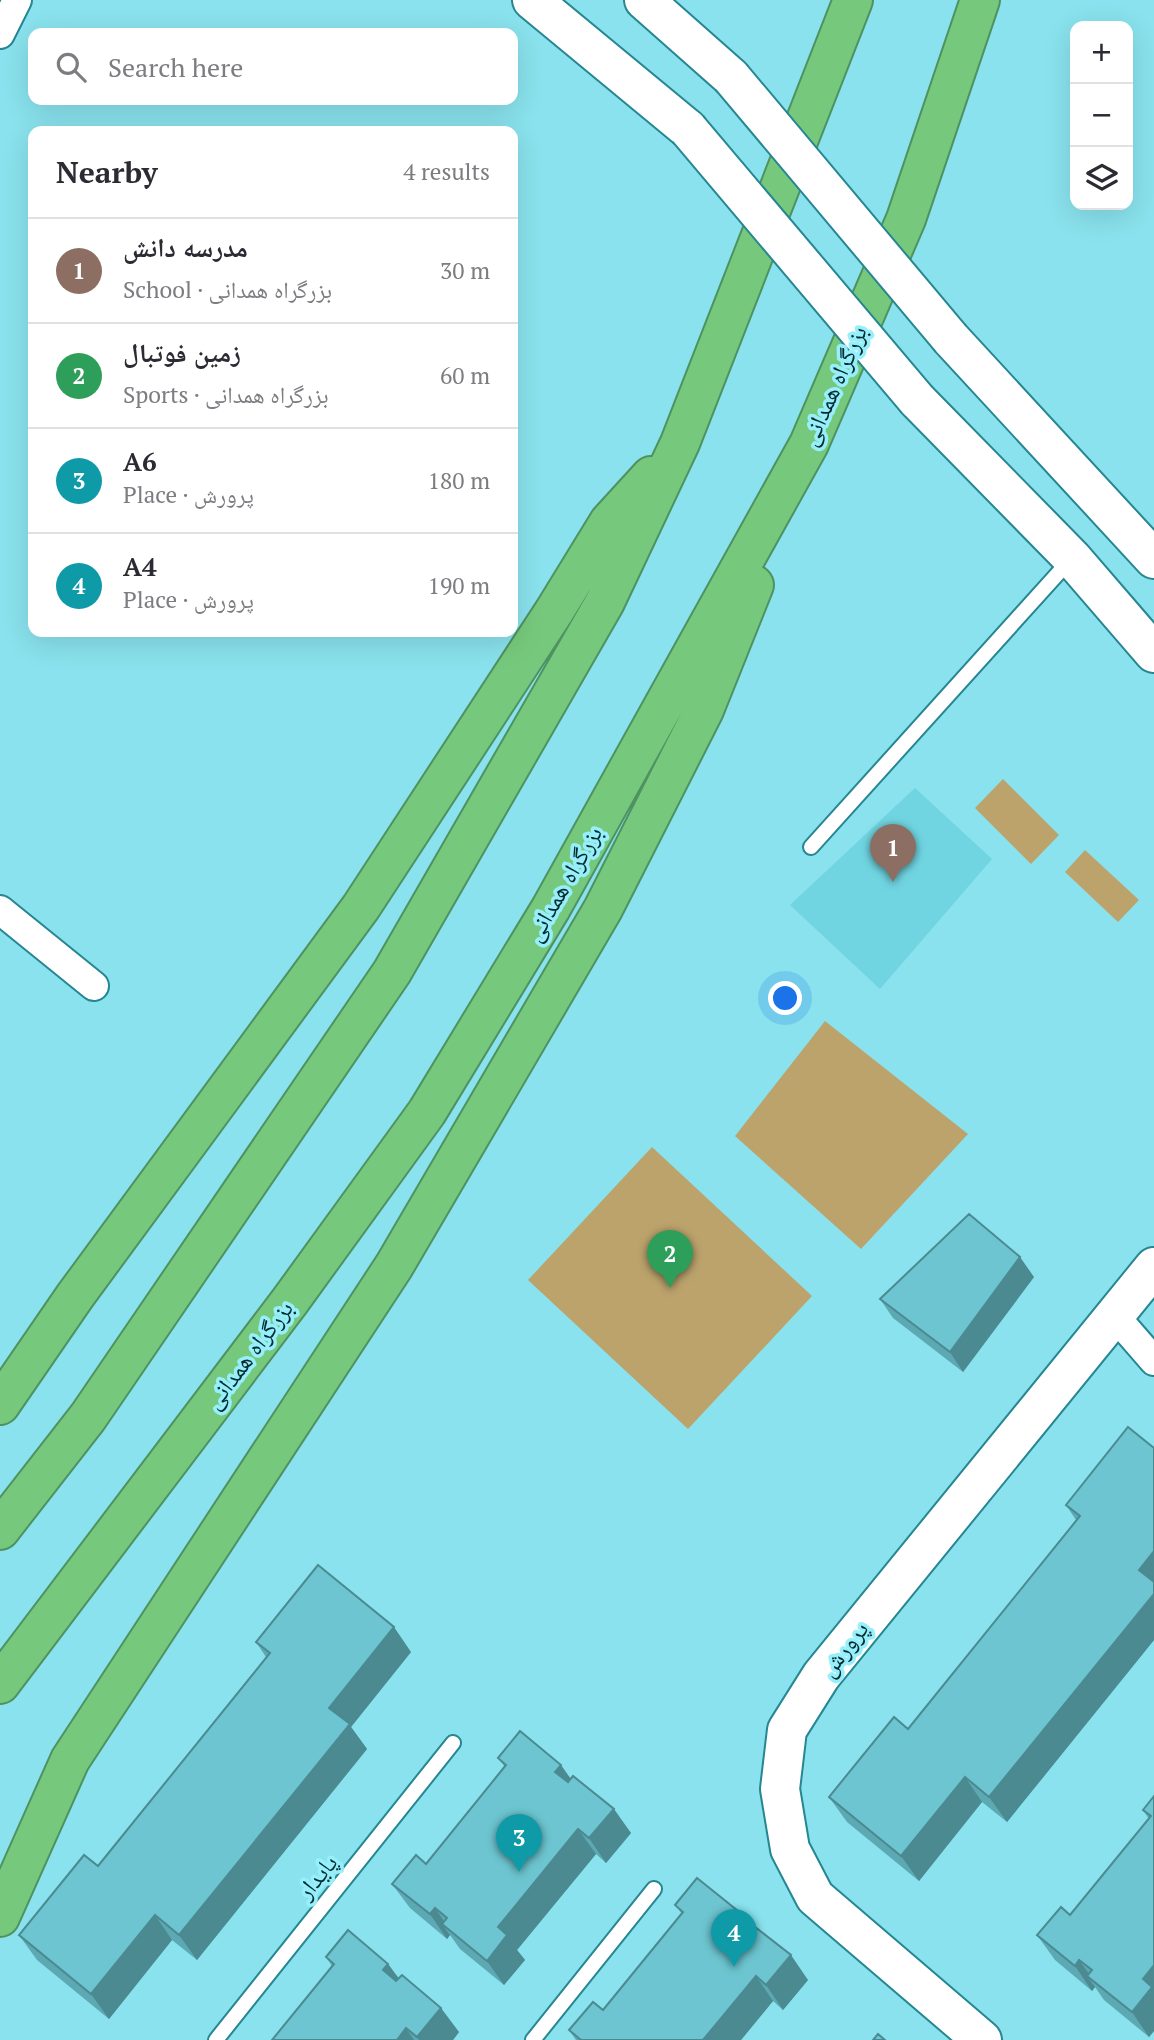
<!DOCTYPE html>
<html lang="en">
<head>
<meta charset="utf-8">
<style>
	body { margin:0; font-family:"PT Serif","Noto Naskh Arabic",serif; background:#f2f2f3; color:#2b2b33 }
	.controls { position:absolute; right:21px; top:21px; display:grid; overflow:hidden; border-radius:14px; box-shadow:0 7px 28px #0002 }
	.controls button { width:63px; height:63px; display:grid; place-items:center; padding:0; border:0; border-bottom:2px solid #e1e1e2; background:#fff; color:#2b2b33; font:35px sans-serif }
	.you { position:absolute; left:786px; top:999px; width:24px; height:24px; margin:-18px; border:5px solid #fff; border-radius:50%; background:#1a73e8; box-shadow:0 0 0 10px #1a73e833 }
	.badge { display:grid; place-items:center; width:46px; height:46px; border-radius:50%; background:#0b8043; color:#fff; font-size:23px; font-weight:700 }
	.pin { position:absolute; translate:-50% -58px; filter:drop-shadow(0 2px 4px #0008) }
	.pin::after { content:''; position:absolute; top:37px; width:24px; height:21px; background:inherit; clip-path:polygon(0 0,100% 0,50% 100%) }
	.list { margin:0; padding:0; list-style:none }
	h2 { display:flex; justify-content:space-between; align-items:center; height:91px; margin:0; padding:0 28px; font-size:30px }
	h2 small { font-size:23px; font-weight:400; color:#7c7c81 }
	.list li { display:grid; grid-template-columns:46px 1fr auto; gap:21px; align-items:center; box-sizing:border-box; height:105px; padding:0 28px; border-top:2px solid #e1e1e2 }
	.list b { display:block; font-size:26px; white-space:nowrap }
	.list p { margin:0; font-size:23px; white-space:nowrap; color:#7c7c81 }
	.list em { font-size:23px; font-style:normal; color:#7c7c81 }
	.icon { flex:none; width:38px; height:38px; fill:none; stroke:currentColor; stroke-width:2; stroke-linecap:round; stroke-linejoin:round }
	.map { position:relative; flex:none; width:1154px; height:2040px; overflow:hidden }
	.search { position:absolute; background:#fff; box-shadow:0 7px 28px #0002; left:28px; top:28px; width:490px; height:77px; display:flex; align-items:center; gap:18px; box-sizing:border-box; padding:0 24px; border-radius:14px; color:#7c7c81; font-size:26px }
	.panel { position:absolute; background:#fff; box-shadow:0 7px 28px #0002; left:28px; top:126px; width:490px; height:511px; border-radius:14px }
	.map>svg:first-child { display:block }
	.built { fill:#70d5e1 }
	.garden { fill:#bca36c }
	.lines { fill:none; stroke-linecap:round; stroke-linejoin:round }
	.lane-casing { stroke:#268691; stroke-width:18 }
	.street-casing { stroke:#268691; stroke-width:32 }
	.secondary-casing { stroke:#268691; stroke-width:42 }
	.highway-casing { stroke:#4e9261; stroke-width:42 }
	.lane { stroke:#fff; stroke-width:14 }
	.street { stroke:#fff; stroke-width:28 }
	.secondary { stroke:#fff; stroke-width:38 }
	.highway { stroke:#76c97c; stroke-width:38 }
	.secondary-bridge-casing { stroke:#268691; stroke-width:42; stroke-linecap:butt }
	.secondary-bridge { stroke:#fff; stroke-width:38 }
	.wall { fill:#5da9b3 }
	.shaded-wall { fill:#4c8a92 }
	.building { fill:#6cc5d0; stroke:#4c8a92; stroke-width:2 }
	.labels { text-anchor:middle; stroke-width:7; stroke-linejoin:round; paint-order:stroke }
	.street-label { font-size:24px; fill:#032b30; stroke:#96effa }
</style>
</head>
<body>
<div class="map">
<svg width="1154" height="2040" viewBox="0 0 1154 2040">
	<rect width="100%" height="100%" fill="#89e2ed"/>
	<path class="built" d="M915,788L992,859L880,989L790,905Z"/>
	<path class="garden" d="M1003,779L1059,835L1031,864L975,808Z
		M1085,850L1139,900L1118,922L1065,872Z
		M825,1021L968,1134L861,1249L735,1136Z
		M652,1147L812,1296L688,1429L528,1280Z"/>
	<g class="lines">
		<defs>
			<path id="lane" d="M811,847L1071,559
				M216,2040L453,1743
				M533,2040L654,1889"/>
			<path id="street" d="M0,34L17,0
				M0,910L94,986
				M1114,1315L1154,1361"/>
			<path id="secondary" d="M532,0L688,129
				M644,0L731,77
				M951,339L1154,559
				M917,400L1072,558L1154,653
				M982,2040L815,1897L790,1849L780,1789L787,1730L821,1676L1154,1267"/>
			<path id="highway" d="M0,1405L75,1296L361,907L555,610L609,522L651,476
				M0,1530L88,1417L392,972L605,602L680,443L853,0
				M0,1684L290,1301L427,1112L551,908L809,444L906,219L980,0
				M0,1917L70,1760L394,1266L603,909L704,710L754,585"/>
		</defs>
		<use href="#lane" class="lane-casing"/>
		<use href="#street" class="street-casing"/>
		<use href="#secondary" class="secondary-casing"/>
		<use href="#highway" class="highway-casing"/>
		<use href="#lane" class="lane"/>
		<use href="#street" class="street"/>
		<use href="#secondary" class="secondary"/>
		<use href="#highway" class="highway"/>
		<defs>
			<path id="secondary-bridge" d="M731,77L951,339
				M688,129L917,400"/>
		</defs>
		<use href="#secondary-bridge" class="secondary-bridge-casing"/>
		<use href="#secondary-bridge" class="secondary-bridge"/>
	</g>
	<path class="wall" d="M1034,1277L963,1372L893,1318L880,1299Z
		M1154,1448V1640L1007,1822L982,1802L919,1881L847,1822L829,1797L908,1729L1076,1520L1066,1505Z
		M256,1642L411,1652L351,1727L367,1749L197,1960L172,1940L109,2019L37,1960L19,1935L98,1866L266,1657Z
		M498,1758L571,1779L631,1833L606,1863L596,1854L517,1950L525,1960L504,1985L460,1949L450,1935L447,1939L410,1908L392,1884L426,1864L505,1767Z
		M1154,1796V2031L1149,2037L1104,2000L1095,1987L1092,1991L1055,1960L1037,1935L1070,1915L1149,1819L1143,1810Z
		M675,1905L738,1911L748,1926L808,1980L783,2010L773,2001L741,2040H576L569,2030L603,2010L682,1914Z
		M326,1957L388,1964L399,1979L459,2032L453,2040H272L332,1966Z"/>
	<path class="shaded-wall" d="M1020,1257L1034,1277L963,1372L950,1352Z
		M1154,1551V1591L1139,1570Z
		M1154,1594V1640L1007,1822L989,1797Z
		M394,1627L411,1652L351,1727L367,1749L197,1960L179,1935L329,1708Z
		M561,1765L578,1789L555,1772Z
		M965,1777L982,1802L919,1881L901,1856Z
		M614,1809L631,1833L606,1863L589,1838Z
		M578,1829L596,1854L517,1950L525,1960L504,1985L487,1961L498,1927Z
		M435,1908L450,1930L442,1924L450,1935L447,1939L430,1914Z
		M738,1911L755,1936L732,1918Z
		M155,1915L172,1940L109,2019L91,1994Z
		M791,1955L808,1980L783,2010L766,1985Z
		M1079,1960L1095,1982L1087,1976L1095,1987L1092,1991L1075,1966Z
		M388,1964L406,1988L383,1970Z
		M1154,1965V2031L1149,2037L1132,2012L1143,1979Z
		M756,1976L773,2001L741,2040H703Z
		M441,2008L459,2032L453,2040H419L417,2037Z
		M406,2028L414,2040H397Z"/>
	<path class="building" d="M969,1214L1020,1257L950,1352L880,1299Z
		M1128,1427L1154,1448V1551L1139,1570L1154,1582V1594L989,1797L965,1777L901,1856L829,1797L894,1717L908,1729L1080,1516L1066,1505Z
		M318,1565L394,1627L329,1708L350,1724L179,1935L155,1915L91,1994L19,1935L84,1855L98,1866L270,1653L256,1642Z
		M520,1731L561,1765L555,1772L568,1782L573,1776L614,1809L589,1838L578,1829L498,1927L507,1935L487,1961L442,1924L447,1918L435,1908L430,1914L392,1884L416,1855L426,1864L506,1765L498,1758Z
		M1154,1796V1965L1143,1979L1152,1987L1132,2012L1087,1976L1092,1970L1079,1960L1075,1966L1037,1935L1061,1907L1070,1915L1151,1816L1143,1810Z
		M697,1878L738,1911L732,1918L745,1929L750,1923L791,1955L766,1985L756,1976L703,2040H581L569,2030L593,2002L603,2010L683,1912L675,1905Z
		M348,1930L388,1964L383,1970L396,1981L402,1975L441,2008L417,2037L406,2028L397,2040H272L334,1964L326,1957Z
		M878,2034L885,2040H873Z"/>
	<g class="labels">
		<g class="street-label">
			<text transform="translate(834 386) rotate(-66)" y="8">بزرگراه همدانی</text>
			<text transform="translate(564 884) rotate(-60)" y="8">بزرگراه همدانی</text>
			<text transform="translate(249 1355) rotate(-53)" y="8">بزرگراه همدانی</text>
			<text transform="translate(844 1649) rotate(-52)" y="8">پرورش</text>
			<text transform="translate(317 1877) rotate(-51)" y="8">پایدار</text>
		</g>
	</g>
</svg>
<div class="controls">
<button>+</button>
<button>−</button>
<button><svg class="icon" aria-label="layers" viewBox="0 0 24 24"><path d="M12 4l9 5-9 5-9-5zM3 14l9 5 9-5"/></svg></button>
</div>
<div class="you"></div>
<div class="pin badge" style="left:893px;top:882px;background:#8d6e63">1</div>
<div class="pin badge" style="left:670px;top:1288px;background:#2e9e5b">2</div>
<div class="pin badge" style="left:519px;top:1872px;background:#0f9aa8">3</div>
<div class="pin badge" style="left:734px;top:1967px;background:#0f9aa8">4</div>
<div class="search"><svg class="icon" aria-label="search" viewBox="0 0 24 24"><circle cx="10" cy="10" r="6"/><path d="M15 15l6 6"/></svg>Search here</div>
<section class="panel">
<h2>Nearby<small>4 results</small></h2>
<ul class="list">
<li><span class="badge" style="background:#8d6e63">1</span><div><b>مدرسه دانش</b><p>School · بزرگراه همدانی</p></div><em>30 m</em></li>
<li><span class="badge" style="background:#2e9e5b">2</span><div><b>زمین فوتبال</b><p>Sports · بزرگراه همدانی</p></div><em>60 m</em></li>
<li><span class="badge" style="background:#0f9aa8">3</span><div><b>A6</b><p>Place · پرورش</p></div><em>180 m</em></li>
<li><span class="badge" style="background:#0f9aa8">4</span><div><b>A4</b><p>Place · پرورش</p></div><em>190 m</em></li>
</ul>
</section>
</div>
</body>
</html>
